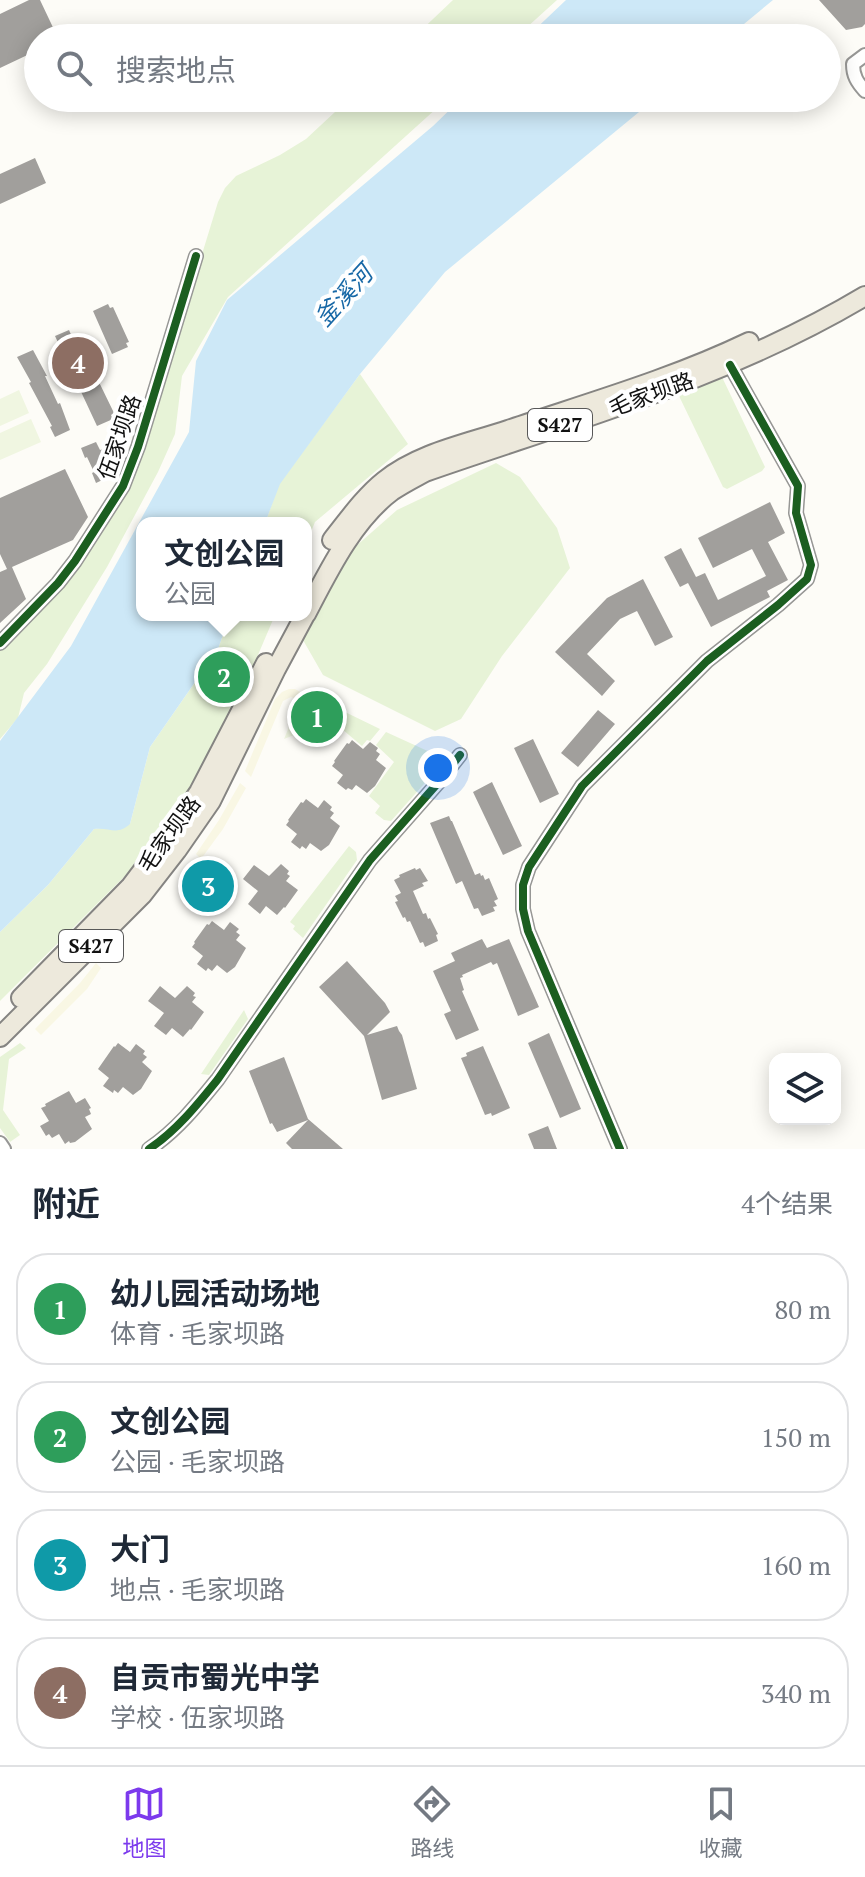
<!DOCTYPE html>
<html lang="zh">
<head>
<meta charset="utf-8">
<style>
	body { margin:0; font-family:"PT Serif","Noto Sans SC",serif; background:#f2f2f3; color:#1f2937 }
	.controls { position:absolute; right:24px; bottom:24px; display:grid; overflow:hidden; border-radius:16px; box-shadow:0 4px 20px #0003 }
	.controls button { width:72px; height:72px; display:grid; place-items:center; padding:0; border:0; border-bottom:2px solid #e0e1e3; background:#fff; color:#1f2937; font:40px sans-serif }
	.you { position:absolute; left:438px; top:768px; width:28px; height:28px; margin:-20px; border:6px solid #fff; border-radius:50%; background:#1a73e8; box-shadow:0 0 0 12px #1a73e833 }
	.badge { display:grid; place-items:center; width:52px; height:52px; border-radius:50%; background:#7c3aed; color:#fff; font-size:26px; font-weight:700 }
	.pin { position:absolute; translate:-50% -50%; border:4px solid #fff; box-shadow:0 2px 8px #0006 }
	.popup { position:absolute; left:136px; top:517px; width:176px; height:104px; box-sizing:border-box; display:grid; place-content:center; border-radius:16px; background:#fff; filter:drop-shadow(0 2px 6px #0005); font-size:26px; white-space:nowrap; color:#747a83 }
	.popup b { font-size:30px; color:#1f2937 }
	.popup::after { content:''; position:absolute; left:50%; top:100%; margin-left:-16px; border:16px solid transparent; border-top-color:#fff }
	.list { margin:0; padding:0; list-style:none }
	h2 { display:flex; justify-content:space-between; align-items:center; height:104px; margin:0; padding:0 32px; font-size:34px }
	h2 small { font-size:26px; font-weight:400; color:#747a83 }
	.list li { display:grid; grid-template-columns:52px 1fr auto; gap:24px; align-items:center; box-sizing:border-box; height:112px; margin:0 16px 16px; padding:0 16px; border:2px solid #e0e1e3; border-radius:32px }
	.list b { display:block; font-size:30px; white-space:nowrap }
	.list p { margin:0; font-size:26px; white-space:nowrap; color:#747a83 }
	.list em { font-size:26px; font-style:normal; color:#747a83 }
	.icon { flex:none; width:44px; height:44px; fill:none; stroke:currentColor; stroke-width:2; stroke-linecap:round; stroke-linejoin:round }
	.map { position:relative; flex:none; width:865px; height:1149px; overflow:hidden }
	.search { position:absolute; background:#fff; box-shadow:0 4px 20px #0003; left:24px; right:24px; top:24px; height:88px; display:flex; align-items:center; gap:20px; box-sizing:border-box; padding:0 28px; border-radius:44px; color:#747a83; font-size:30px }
	.sheet { height:616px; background:#fff }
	nav { display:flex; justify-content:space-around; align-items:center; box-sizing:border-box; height:112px; border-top:2px solid #e0e1e3; background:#fff; font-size:22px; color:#747a83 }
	nav a { display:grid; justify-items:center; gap:4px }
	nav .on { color:#7c3aed }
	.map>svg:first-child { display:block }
	.farmland { fill:#f9f7e4 }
	.green { fill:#e7f3d7 }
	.pitch { fill:#f0f6e1 }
	.water { fill:#cde8f7 }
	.building { fill:#a19f9c }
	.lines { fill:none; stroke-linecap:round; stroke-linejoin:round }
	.minor-casing { stroke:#979795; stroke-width:16 }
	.primary-casing { stroke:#858482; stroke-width:22 }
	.minor { stroke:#fffffe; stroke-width:12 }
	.primary { stroke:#ede9dc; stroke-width:18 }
	.cycleway-casing { stroke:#fff; stroke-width:13 }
	.cycleway { stroke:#1b5e20; stroke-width:8 }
	.labels { text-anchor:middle; stroke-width:8; stroke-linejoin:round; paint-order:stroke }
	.shield { fill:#fff; stroke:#585858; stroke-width:2 }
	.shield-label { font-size:20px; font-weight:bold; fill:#111 }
	.street-label { font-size:22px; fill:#111; stroke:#fff }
	.water-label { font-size:24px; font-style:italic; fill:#1768a6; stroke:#fff }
</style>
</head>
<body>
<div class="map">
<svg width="865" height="1149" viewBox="0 0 865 1149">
	<rect width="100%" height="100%" fill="#fdfcf7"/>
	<path class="farmland" d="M289,689H295L302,693L299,700L291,697L283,701L251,777L245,771L275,699L282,692Z
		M240,783L246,788L223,829L201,859L196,854L219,820Z
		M96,963L101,968L87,989L41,1035L35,1029L80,983Z"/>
	<path class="green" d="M453,0H557L515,38H413Z
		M350,98H448L228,297L182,376L175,434L158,472L107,567L47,664L24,693L18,718L0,739V650L52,598L94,542L133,479L218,202L225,188L236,176L280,155L306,139Z
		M360,374L408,444L315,522L306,544V523H265L279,484Z
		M717,375L722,377L765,467L762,471L727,489L723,487L679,396L682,390Z
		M496,463L520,477L557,528L570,568L502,656L461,719L435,731L323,675L303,640L347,554L397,510Z
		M230,615H275L237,704L192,789L162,834L130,871L0,1001V932L48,885L94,829L130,824L150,747L218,649Z
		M345,712L380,729L370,741L367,740L362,746L336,724Z
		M386,732L432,753L436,762L432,775L391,821L384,820L375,813L380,806L369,796L394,762L376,745Z
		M349,846L356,852L357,860L303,938L293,929L295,926L290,922Z
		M244,1010L248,1019L209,1075L201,1074Z
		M20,1043L26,1048L9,1059L3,1110L20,1135L10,1142L0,1128V1057Z"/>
	<path class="pitch" d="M19,390L29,413L0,426V399Z
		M31,419L41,442L0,460V433Z
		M303,693L345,712L335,725L327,722L284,739Z"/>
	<path class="water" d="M566,0H773L727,38H526Z
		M462,98H656L445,272L360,374L280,484L265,523H142V615H230L218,649L150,747L130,824C117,836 110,827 94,829L48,885L0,932V741L71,646L189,432L196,361L227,300L433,126Z"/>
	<path class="building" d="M29,0H40L58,38H38V50L0,68V14Z
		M819,0H865V24L862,27L846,30Z
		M35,158L46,183L0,204V174Z
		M108,304L110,308L113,307L129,342L126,343L128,347L112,354L93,311Z
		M69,330L90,377L93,375L95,380L97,378L114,413L111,415L113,419L97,426L55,336Z
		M33,350L47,376H45L58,404L60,403L70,430L55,437L50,427L52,426L29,383L31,382L17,357Z
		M96,442L100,450L103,449L110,466L107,467L111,476L96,483L92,473L94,472L87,457L85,458L81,448Z
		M65,469L88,517L73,540L12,567L26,599L0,623V572L7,569L0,554V498Z
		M770,502L785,533L768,542L788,580L767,591L770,597L711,627L688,583L680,587L664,557L681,548L696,577L705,573L718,600L766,576L752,549L713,568L698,538Z
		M643,579L673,637L655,646L637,611L620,619L587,654L615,681L602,696L555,652L607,598Z
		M598,710L615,724L578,767L561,753Z
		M533,739L559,794L540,803L514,748Z
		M352,740L363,749L370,742L378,748L376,751L380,754L376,760L386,768L375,786L367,793L356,785L352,790L348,788L346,790L337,783L343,775L332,766L335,762L334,761L347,743L349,744Z
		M492,782L522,846L503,855L473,792Z
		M306,799L318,808L324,800L332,807L330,810L334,813L330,818L340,826L329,845L321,851L310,843L306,849L302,846L300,849L291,842L297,834L286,825L289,821L288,820L301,802L303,803Z
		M449,816L451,821H452L475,875L480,873L481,876L483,875L485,880L489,878L498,899L494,901L497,906L493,907L495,911L482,916L478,908L474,909L462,881L456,884L430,823Z
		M281,864L289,871L287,874L290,876L286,881L298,890L285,908L284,907L277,915L266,906L260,914L248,904L258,891L243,879L254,865L269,876Z
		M415,868L416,870L420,868L428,881L422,883L424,886L413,891L423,914L426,913L428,919L430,918L438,934L436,935L438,941L425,947L423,942L420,943L410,921L407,922L405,917L403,918L395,902L398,901L395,896L401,893L394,880L400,877L399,875Z
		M213,870L222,878L205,898L197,891Z
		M212,921L224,930L230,922L239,929L236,932L240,935L236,940L246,948L235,967L227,973L217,965L212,971L208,968L206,971L197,964L203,956L192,947L195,943L194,942L207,924L209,925Z
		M482,939L487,948L509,939L539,1007L518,1016L497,963L493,965L491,962L462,975L463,977L460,978L464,990L462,991L479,1030L456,1040L444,1014L451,1011L433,971L455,961L451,953Z
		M347,961L385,1003L390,1012L367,1035L397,1026L399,1031L402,1035L417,1089L382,1100L364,1036L319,987Z
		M160,986L175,998L187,986L195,993L193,996L196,997L192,1002L204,1012L191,1030L190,1029L183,1037L172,1028L166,1035L154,1026L164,1013L148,1001Z
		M549,1033L581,1109L560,1118L528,1043Z
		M118,1043L130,1052L136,1044L145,1051L143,1054L147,1057L142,1062L152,1071L141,1089L133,1095L123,1087L118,1093L114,1090L113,1093L103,1086L109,1078L98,1069L114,1046L115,1047Z
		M483,1046L510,1108L492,1116L491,1113L485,1115L461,1058L467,1056L466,1053Z
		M284,1057L308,1119L343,1149H292L286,1143L308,1120L277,1132L272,1123L270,1124L249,1071Z
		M69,1091L76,1103L85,1098L91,1108L89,1109L91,1114L85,1117L92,1129L75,1142L70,1143L69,1141L65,1144L59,1134L52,1138L49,1134L46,1136L40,1126L49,1121L41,1108L46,1106L45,1104Z
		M548,1126L557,1149H534L528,1134Z"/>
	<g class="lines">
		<defs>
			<path id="minor" d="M865,55L853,64C853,76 857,82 865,91
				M0,643L58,583L75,561L123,486L138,447L196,256
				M0,1143L4,1149
				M149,1149C177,1130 197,1105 218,1079L370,860L437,784L460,755
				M620,1149L528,931L523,909V885L529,867L582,786L707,661L778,605L807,579L811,565L796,513L798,486L730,365"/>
			<path id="primary" d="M332,540C348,520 364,497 384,481C419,453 466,444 508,430C588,403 672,379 749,342
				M306,614C328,572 353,520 392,491C402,484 414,478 425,472C574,420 728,378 865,296
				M21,998L131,886L168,837L199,792L266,663
				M0,1037L142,895L177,850L211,801L276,669L305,615"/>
		</defs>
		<use href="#minor" class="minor-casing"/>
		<use href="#primary" class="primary-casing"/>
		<use href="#minor" class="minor"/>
		<use href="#primary" class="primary"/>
		<defs>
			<path id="cycleway" d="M0,643L58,583L75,561L123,486L138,447L196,256
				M149,1149C177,1130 197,1105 218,1079L370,860L437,784L460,755
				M620,1149L528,931L523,909V885L529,867L582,786L707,661L778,605L807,579L811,565L796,513L798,486L730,365"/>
		</defs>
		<use href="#cycleway" class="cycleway-casing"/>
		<use href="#cycleway" class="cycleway"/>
	</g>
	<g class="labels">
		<g class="shield">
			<rect x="528" y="409" width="64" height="32" rx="6"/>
			<rect x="59" y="930" width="64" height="32" rx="6"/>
		</g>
		<g class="shield-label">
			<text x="560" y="432">S427</text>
			<text x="91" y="953">S427</text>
		</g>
		<g class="street-label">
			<text transform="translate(651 394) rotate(-20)" y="8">毛家坝路</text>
			<text transform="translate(119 437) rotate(-71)" y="8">伍家坝路</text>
			<text transform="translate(169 834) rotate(-54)" y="8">毛家坝路</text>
		</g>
		<g class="water-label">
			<text transform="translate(344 296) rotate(-48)" y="8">釜溪河</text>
		</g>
	</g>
</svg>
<div class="controls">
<button><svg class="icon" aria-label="layers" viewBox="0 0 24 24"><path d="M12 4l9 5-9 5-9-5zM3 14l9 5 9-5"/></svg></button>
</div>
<div class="you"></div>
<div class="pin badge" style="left:317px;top:717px;background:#2e9e5b">1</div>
<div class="pin badge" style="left:224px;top:677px;background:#2e9e5b">2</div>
<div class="popup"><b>文创公园</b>公园</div>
<div class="pin badge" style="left:208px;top:886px;background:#0f9aa8">3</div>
<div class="pin badge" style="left:78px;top:363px;background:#8d6e63">4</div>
<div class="search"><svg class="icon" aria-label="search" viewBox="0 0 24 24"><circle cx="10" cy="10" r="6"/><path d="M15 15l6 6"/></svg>搜索地点</div>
</div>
<section class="sheet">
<h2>附近<small>4个结果</small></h2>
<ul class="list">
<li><span class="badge" style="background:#2e9e5b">1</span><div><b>幼儿园活动场地</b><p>体育 · 毛家坝路</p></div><em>80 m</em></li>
<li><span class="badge" style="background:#2e9e5b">2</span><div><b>文创公园</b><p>公园 · 毛家坝路</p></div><em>150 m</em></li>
<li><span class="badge" style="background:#0f9aa8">3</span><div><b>大门</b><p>地点 · 毛家坝路</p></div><em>160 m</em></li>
<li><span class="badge" style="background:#8d6e63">4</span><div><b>自贡市蜀光中学</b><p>学校 · 伍家坝路</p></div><em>340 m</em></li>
</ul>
</section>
<nav>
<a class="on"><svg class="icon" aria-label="map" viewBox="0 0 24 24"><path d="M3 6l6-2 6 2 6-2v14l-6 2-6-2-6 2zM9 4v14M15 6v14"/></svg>地图</a>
<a><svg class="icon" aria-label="directions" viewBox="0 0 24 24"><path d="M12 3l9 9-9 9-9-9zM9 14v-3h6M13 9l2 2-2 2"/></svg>路线</a>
<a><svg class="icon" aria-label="saved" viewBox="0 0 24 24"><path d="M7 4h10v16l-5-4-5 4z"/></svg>收藏</a>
</nav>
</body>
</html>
